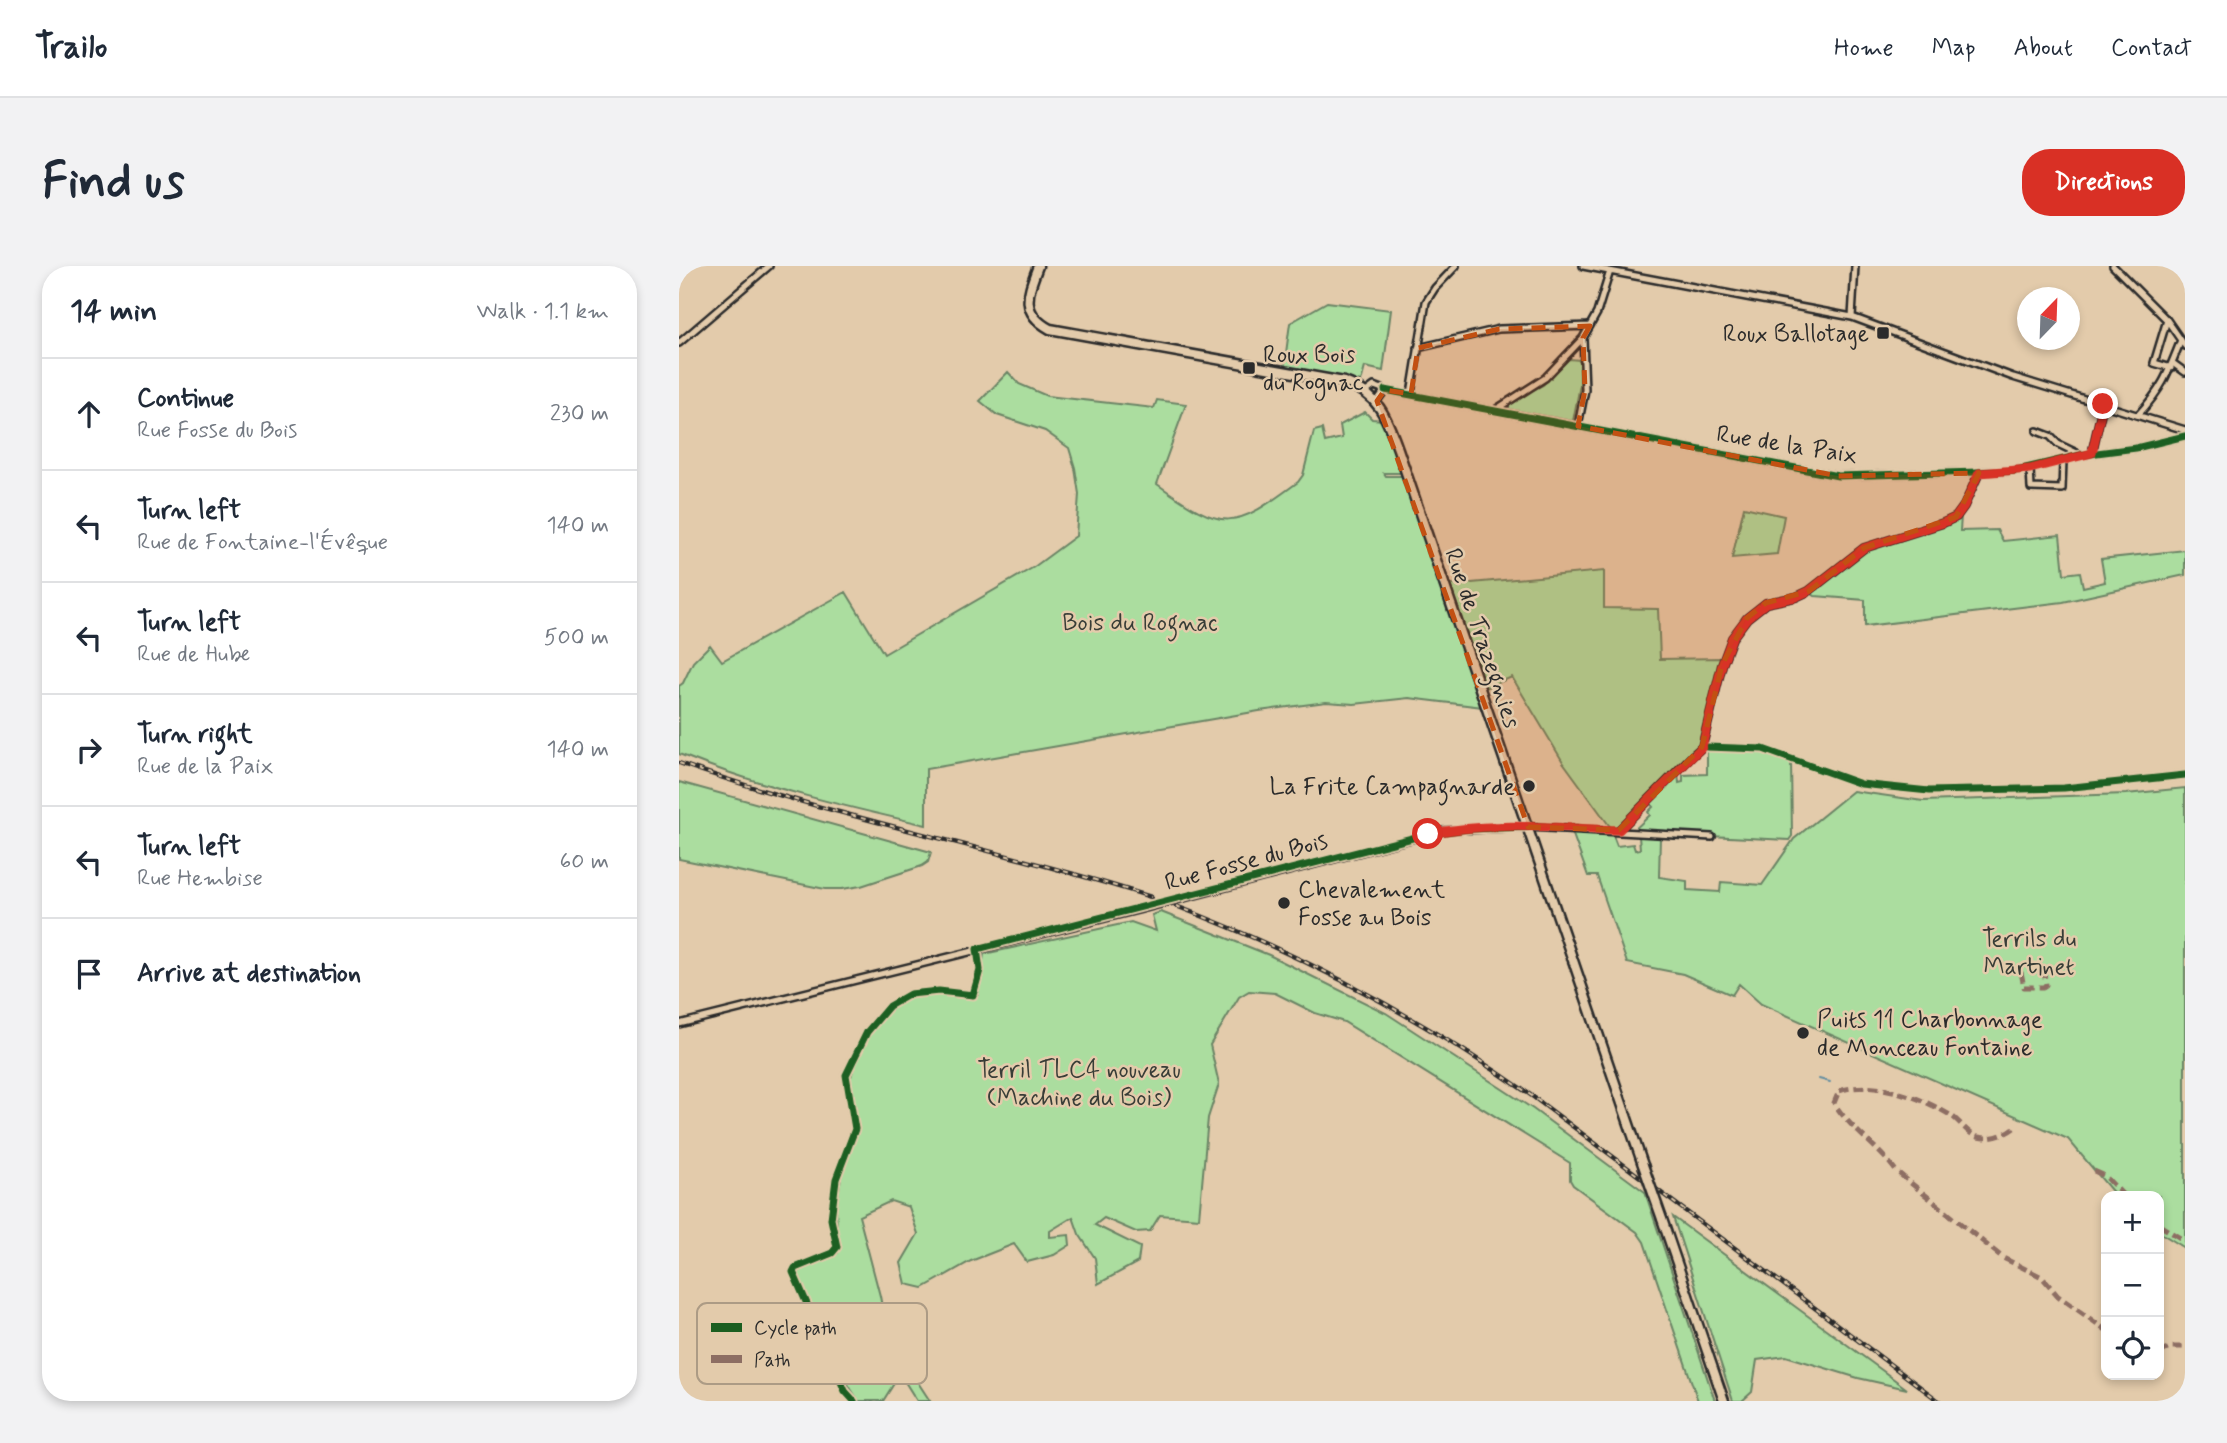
<!DOCTYPE html>
<html lang="en">
<head>
<meta charset="utf-8">
<style>
	body { margin:0; font-family:Mynerve,sans-serif; background:#f2f2f3; color:#1f2937 }
	.controls { position:absolute; right:21px; bottom:21px; display:grid; overflow:hidden; border-radius:14px; box-shadow:0 4px 10px #0003 }
	.controls button { width:63px; height:63px; display:grid; place-items:center; padding:0; border:0; border-bottom:2px solid #e0e1e3; background:#fff; color:#1f2937; font:35px sans-serif }
	.compass { position:absolute; left:1338px; top:21px; width:63px; height:63px; border-radius:50%; background:#fff; box-shadow:0 4px 10px #0003; rotate:23deg }
	.stop { position:absolute; width:21px; height:21px; margin:-16px; border:5px solid #d93025; border-radius:50%; background:#fff }
	.stop.end { background:#d93025; border-color:#fff; box-shadow:0 2px 7px #0008 }
	.list { margin:0; padding:0; list-style:none }
	h2 { display:flex; justify-content:space-between; align-items:center; height:91px; margin:0; padding:0 28px; font-size:30px }
	h2 small { font-size:23px; font-weight:400; color:#747a83 }
	.list li { display:grid; grid-template-columns:46px 1fr auto; gap:21px; align-items:center; box-sizing:border-box; height:112px; padding:0 28px; border-top:2px solid #e0e1e3 }
	.list b { display:block; font-size:26px; white-space:nowrap }
	.list p { margin:0; font-size:23px; white-space:nowrap; color:#747a83 }
	.list em { font-size:23px; font-style:normal; color:#747a83 }
	.icon { flex:none; width:38px; height:38px; fill:none; stroke:currentColor; stroke-width:2; stroke-linecap:round; stroke-linejoin:round }
	.map { position:relative; flex:none; width:1506px; height:1135px; overflow:hidden; border-radius:28px }
	header { display:flex; align-items:center; gap:42px; box-sizing:border-box; height:98px; padding:0 35px; background:#fff; border-bottom:2px solid #e0e1e3 }
	header strong { font-size:33px }
	nav { display:flex; gap:38px; margin-inline-start:auto; font-size:24px }
	.intro { display:flex; align-items:center; justify-content:space-between; box-sizing:border-box; height:168px; padding:0 42px }
	h1 { margin:0; font-size:49px }
	.button { padding:18px 32px; border-radius:28px; background:#d93025; color:#fff; font-size:24px; font-weight:700 }
	main { display:flex; gap:42px; padding:0 42px }
	aside { flex:1; background:#fff; border-radius:28px; box-shadow:0 4px 10px #0003 }
	.map>svg:first-child { display:block }
	.green { fill:#abdd9f; stroke:#6b8465; stroke-width:2 }
	.lines { fill:none; stroke-linecap:round; stroke-linejoin:round }
	.stream { stroke:#668fa1; stroke-width:2 }
	.street-casing { stroke:#2b2b2b; stroke-width:10 }
	.secondary-casing { stroke:#2b2b2b; stroke-width:13 }
	.street { stroke:#e3cbab; stroke-width:5 }
	.secondary { stroke:#e3cbab; stroke-width:8 }
	.rail-casing { stroke:#2b2b2b; stroke-width:4.5 }
	.rail { stroke:#e3cbab; stroke-width:2; stroke-dasharray:5; stroke-linecap:butt }
	.secondary-bridge-casing { stroke:#2b2b2b; stroke-width:13; stroke-linecap:butt }
	.secondary-bridge { stroke:#e3cbab; stroke-width:8 }
	.quiet { stroke:#8d6e63; stroke-width:5; stroke-dasharray:10 5; stroke-linecap:butt }
	.cycleway-casing { stroke:#e3cbab; stroke-width:11 }
	.cycleway { stroke:#1b5e20; stroke-width:7 }
	.route { stroke:#d93025; stroke-width:9 }
	.marked { fill:#c25012; fill-opacity:0.2; stroke:#c25012; stroke-width:5; stroke-dasharray:14 9; stroke-linejoin:round }
	.poi-dot { fill:#2b2b2b; stroke:#e3cbab; stroke-width:2.5 }
	.labels { text-anchor:middle; stroke-width:5; stroke-linejoin:round; paint-order:stroke }
	.poi-label { font-size:24px; fill:#2b2b2b; stroke:#e3cbab; text-anchor:start }
	.street-label { font-size:24px; fill:#2b2b2b; stroke:#e3cbab }
	.park-label { font-size:24px; fill:#383d37; stroke:#e3cbab }
	.key { fill:#e3cbab; stroke:#ac9b85; stroke-width:2 }
	.key-label { font-size:19px; fill:#2b2b2b }
</style>
</head>
<body>
<header>
<strong>Trailo</strong>
<nav><a>Home</a><a>Map</a><a>About</a><a>Contact</a></nav>
</header>
<div class="intro"><h1>Find us</h1><a class="button">Directions</a></div>
<main>
<aside>
<h2>14 min<small>Walk · 1.1 km</small></h2>
<ul class="list">
<li><svg class="icon" aria-label="ahead" viewBox="0 0 24 24"><path d="M12 20V5M6 11l6-6 6 6"/></svg><div><b>Continue</b><p>Rue Fosse du Bois</p></div><em>230 m</em></li>
<li><svg class="icon" aria-label="left" viewBox="0 0 24 24"><path d="M17 20v-9H6M10 6l-5 5 5 5"/></svg><div><b>Turn left</b><p>Rue de Fontaine-l'Évêque</p></div><em>140 m</em></li>
<li><svg class="icon" aria-label="left" viewBox="0 0 24 24"><path d="M17 20v-9H6M10 6l-5 5 5 5"/></svg><div><b>Turn left</b><p>Rue de Hube</p></div><em>500 m</em></li>
<li><svg class="icon" aria-label="right" viewBox="0 0 24 24"><path d="M7 20v-9h11M14 6l5 5-5 5"/></svg><div><b>Turn right</b><p>Rue de la Paix</p></div><em>140 m</em></li>
<li><svg class="icon" aria-label="left" viewBox="0 0 24 24"><path d="M17 20v-9H6M10 6l-5 5 5 5"/></svg><div><b>Turn left</b><p>Rue Hembise</p></div><em>60 m</em></li>
<li><svg class="icon" aria-label="arrive" viewBox="0 0 24 24"><path d="M6 21V4h12l-3 4 3 4H6"/></svg><div><b>Arrive at destination</b></div></li>
</ul>
</aside>
<div class="map">
<svg width="1506" height="1135" viewBox="0 0 1506 1135">
	<rect width="100%" height="100%" fill="#e3cbab"/>
	<filter id="ink" filterUnits="userSpaceOnUse"><feTurbulence type="fractalNoise" baseFrequency=".0143" numOctaves="2"/><feDisplacementMap in="SourceGraphic" scale="14" xChannelSelector="R" yChannelSelector="G"/><feConvolveMatrix kernelMatrix="1 2 1 2 8 2 1 2 1" color-interpolation-filters="sRGB"/></filter>
	<g filter="url(#ink)">
		<path class="green" d="M648,36L712,44L704,105L686,101L682,116L605,102L611,57Z
			M890,93L901,94V119L894,155L830,143V136L864,119Z
			M329,106L340,118L368,130L475,142L478,134L507,138L478,218C546,266 553,265 619,216L624,209L635,165L643,163L646,176L663,172L661,159L686,146L693,153L704,154L723,207H705L707,210H725L804,441L730,432L675,438L647,436L580,445L247,503V559C164,540 79,520 0,488V420L4,417L14,396L31,379L43,395L167,326L205,388L355,301L397,270L400,228L396,202L390,182L366,165L318,149L301,135Z
			M1065,241L1105,250L1098,288L1053,292Z
			M1282,250L1281,265L1318,264L1324,275L1381,269L1385,308L1401,306L1404,321L1426,316L1422,293L1506,284V309L1384,336L1186,360V334L1136,330L1130,326L1189,281L1278,254Z
			M925,305V342L979,343L981,393L1044,392L1021,479L941,560L932,562L884,496L833,411L807,422L771,319Z
			M1028,483L1086,486L1112,495L1113,570L1110,574L953,566L971,549L969,546L974,541L971,537L999,507L1000,517L1004,516V509L1028,508Z
			M0,516L252,586L249,596L243,600L182,620L163,623H146L0,593Z
			M1506,522V982L1480,966V930H1437L1389,873L1082,738L1060,718L1053,729L1004,708L948,697L918,610H909L893,566L933,567L938,580L954,578L956,584L961,583L960,570L981,571L980,611L1008,615V624L1041,626L1042,616L1083,619L1115,573L1174,525L1244,535L1447,528Z
			M482,646L590,689L707,747L854,843L966,926L1036,1135H1019L965,976L958,966L894,919L891,914V897L665,756L636,747L596,727L570,725L560,731L531,779L540,818L529,852L520,952L481,949L471,965L457,966L425,952L416,959L461,981L459,996L419,1018L416,992L400,968L394,951L371,965V971L390,969L391,979L375,989L348,996L335,978L292,995L244,1022L227,1018L222,997L239,968L230,941L212,935L180,950L201,1030L208,1069L251,1135H238L221,1108L204,1135H180C153,1097 136,1050 119,1007L120,1003L159,987L157,941L164,900L178,869L172,823V811L178,792L196,760L218,738L236,729H299L305,688L452,656L477,665L473,649Z
			M994,951L1204,1105L1228,1123L1179,1112L1107,1090L1078,1094L1073,1126L1063,1135H1054Z"/>
		<g class="lines">
			<path class="stream" d="M1140,813L1151,816"/>
			<defs>
				<path id="street" d="M904,0L1173,51L1334,111L1506,164
					M1434,0L1488,54L1506,80
					M1173,51L1176,0
					M1488,54L1475,97L1492,102
					M0,77L90,0
					M739,82L820,63L911,60
					M1495,98L1506,106
					M706,124L1159,210L1334,205L1402,189L1457,182L1506,170
					M687,126L695,120L706,124L698,135
					M732,128L747,36L756,22L777,0
					M816,144L866,112L904,72
					M1459,149C1484,122 1489,107 1502,74
					M899,160L906,124L904,72L918,47L931,5
					M1358,165L1371,170L1379,178L1402,189
					M1413,187L1424,138
					M1351,203L1352,222L1383,223L1384,195
					M1023,481L1043,399L1053,372L1068,352L1087,337L1117,331L1130,325L1185,282L1264,257L1277,251L1285,240L1300,207
					M940,564L1014,489L1023,481H1028
					M0,758L459,644L763,565L849,561L1033,571"/>
				<path id="secondary" d="M359,0C349,27 340,46 371,63L665,116C699,127 708,152 719,183L964,899
					M983,953L1045,1135"/>
			</defs>
			<use href="#street" class="street-casing"/>
			<use href="#secondary" class="secondary-casing"/>
			<use href="#street" class="street"/>
			<use href="#secondary" class="secondary"/>
			<defs>
				<path id="rail" d="M0,497C155,552 316,581 472,631
					M497,640C623,688 742,752 853,830L1260,1135"/>
			</defs>
			<use href="#rail" class="rail-casing"/>
			<use href="#rail" class="rail"/>
			<defs>
				<path id="secondary-bridge" d="M964,899L983,953"/>
			</defs>
			<use href="#secondary-bridge" class="secondary-bridge-casing"/>
			<use href="#secondary-bridge" class="secondary-bridge"/>
			<path class="quiet" d="M1342,706L1345,721H1364L1367,719L1364,701
				M1335,862C1326,869 1311,874 1299,871C1290,869 1282,857 1274,851C1245,832 1195,813 1160,825L1155,837C1172,864 1199,880 1217,905L1324,992L1363,1011L1379,1030L1427,1064
				M1415,905L1426,910L1445,930
				M1480,959L1506,975
				M1480,1087L1493,1081H1506"/>
			<defs>
				<path id="cycleway" d="M706,124L1159,210L1334,205L1402,189L1457,182L1506,170
					M1028,481L1084,483L1182,518L1250,525L1385,522L1506,509
					M175,1135L166,1125L114,1006L116,1002L153,987L158,981L152,953L157,913L176,863L167,809L188,766L210,740L231,728L260,725L294,729L301,704L298,683L749,568L789,563L849,561"/>
			</defs>
			<use href="#cycleway" class="cycleway-casing"/>
			<use href="#cycleway" class="cycleway"/>
		</g>
	</g>
	<g class="lines" filter="url(#ink)">
		<path class="route" d="M749,568C811,555 877,562 940,564L1023,481L1043,399L1053,372L1068,352L1087,337L1117,331L1130,325L1185,282L1264,257L1277,251L1285,240L1300,207L1351,203L1413,187L1424,138"/>
	</g>
	<path class="marked" d="M911,60L904,72L906,124L899,160L1159,210L1300,207L1277,251L1185,282L1130,325L1087,337L1068,352L1043,399L1023,481L940,564L849,561L698,135L706,124L732,128L739,82L820,63Z"/>
	<g class="poi-dot">
		<rect x="1197" y="60" width="14" height="14" rx="3.5"/>
		<rect x="563" y="95" width="14" height="14" rx="3.5"/>
		<circle cx="850" cy="520" r="7"/>
		<circle cx="605" cy="637" r="7"/>
		<circle cx="1124" cy="767" r="7"/>
	</g>
	<g class="labels">
		<g class="poi-label">
			<text x="1190" y="75" text-anchor="end">Roux Ballotage</text>
			<text x="584" y="96">Roux Bois<tspan x="584" dy="28">du Rognac</tspan></text>
			<text x="836" y="528" text-anchor="end">La Frite Campagnarde</text>
			<text x="619" y="631">Chevalement<tspan x="619" dy="28">Fosse au Bois</tspan></text>
			<text x="1138" y="761">Puits 11 Charbonnage<tspan x="1138" dy="28">de Monceau Fontaine</tspan></text>
		</g>
		<g class="street-label">
			<text transform="translate(1108 178) rotate(9)" y="8">Rue de la Paix</text>
			<text transform="translate(804 372) rotate(71)" y="8">Rue de Trazegnies</text>
			<text transform="translate(567 595) rotate(-15)" y="8">Rue Fosse du Bois</text>
		</g>
		<g class="park-label">
			<text x="461" y="364">Bois du Rognac</text>
			<text x="1350" y="680">Terrils du<tspan x="1350" dy="28">Martinet</tspan></text>
			<text x="400" y="811">Terril TLC4 nouveau<tspan x="400" dy="28">(Machine du Bois)</tspan></text>
		</g>
	</g>
	<rect x="18" y="1037" width="230" height="81" rx="10" class="key"/>
	<rect x="32" y="1057" width="31" height="9" fill="#1b5e20"/>
	<rect x="32" y="1089" width="31" height="8" fill="#8d6e63"/>
	<g class="key-label">
		<text x="75" y="1068">Cycle path</text>
		<text x="75" y="1100">Path</text>
	</g>
</svg>
<div class="controls">
<button>+</button>
<button>−</button>
<button><svg class="icon" aria-label="locate" viewBox="0 0 24 24"><circle cx="12" cy="12" r="6"/><path d="M12 2v4M12 18v4M2 12h4M18 12h4"/></svg></button>
</div>
<svg class="compass" viewBox="-18 -18 36 36"><path d="M0-13l5 13h-10z" fill="#e53935"/><path d="M0 13l5-13h-10z" fill="#747a83"/></svg>
<div class="stop" style="left:749px;top:568px"></div>
<div class="stop end" style="left:1424px;top:138px"></div>
</div>
</main>
</body>
</html>
